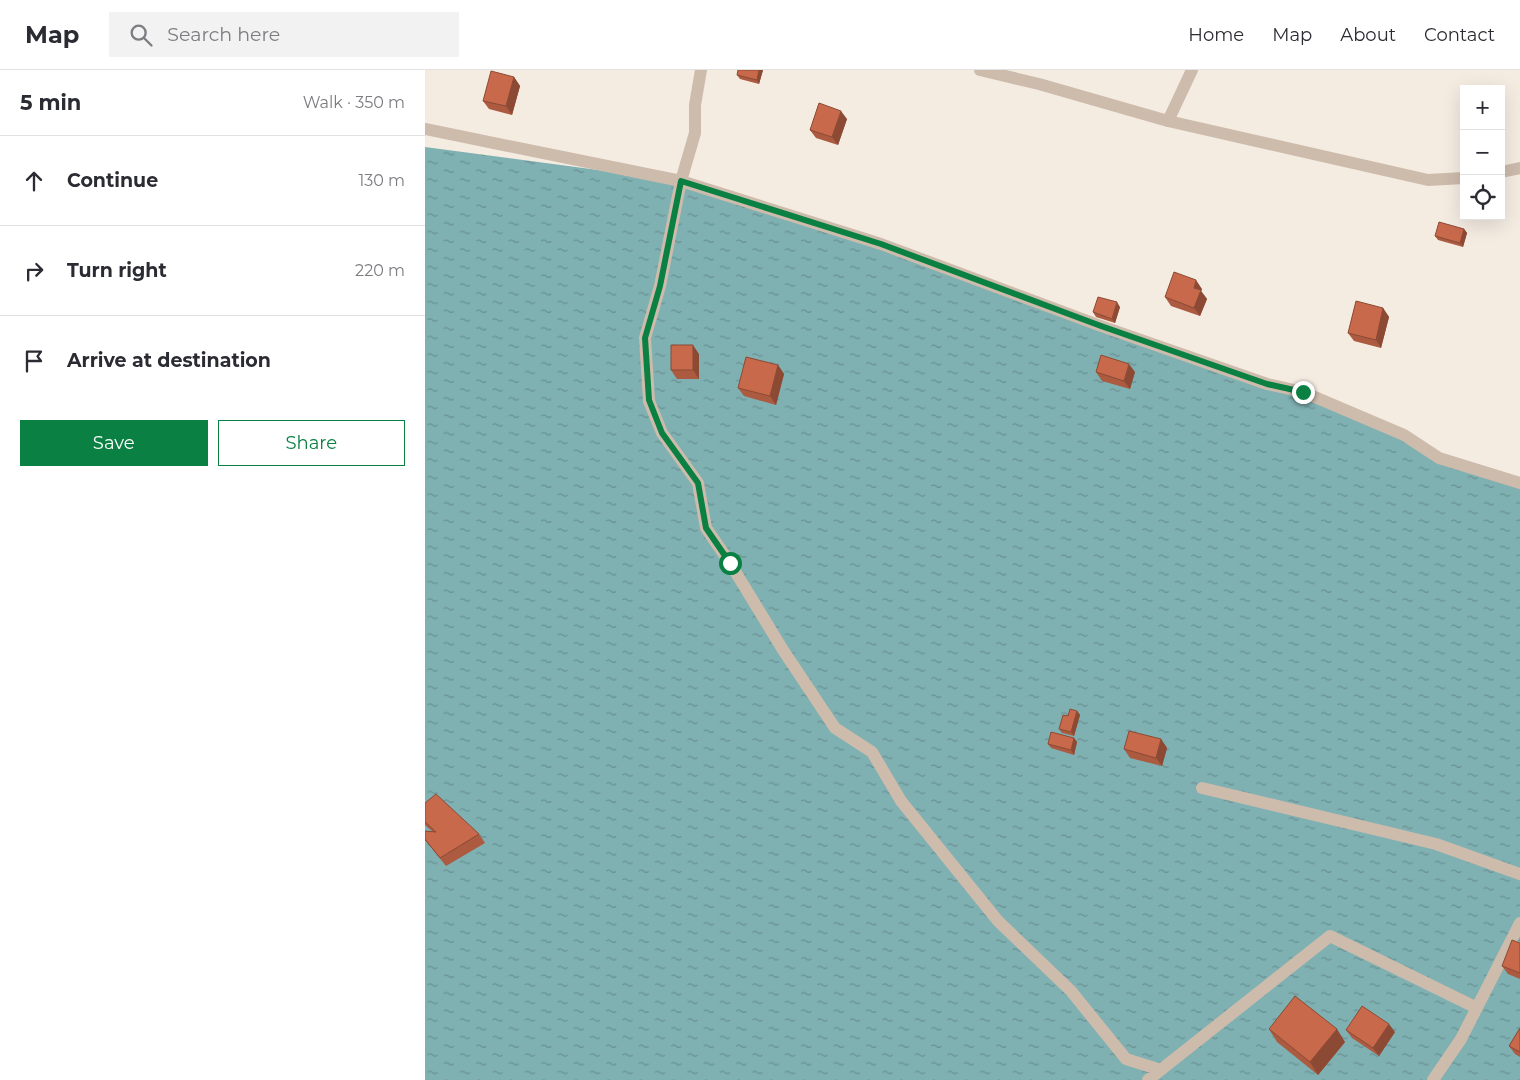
<!DOCTYPE html>
<html lang="en">
<head>
<meta charset="utf-8">
<style>
	body { margin:0; font-family:Montserrat,sans-serif; background:#f2f2f3; color:#2b2b33 }
	.controls { position:absolute; right:15px; top:15px; display:grid; overflow:hidden; border-radius:0px; box-shadow:0 5px 20px #0002 }
	.controls button { width:45px; height:45px; display:grid; place-items:center; padding:0; border:0; border-bottom:1px solid #e1e1e2; background:#fff; color:#2b2b33; font:25px sans-serif }
	.stop { position:absolute; width:15px; height:15px; margin:-11px; border:4px solid #0b8043; border-radius:50%; background:#fff }
	.stop.end { background:#0b8043; border-color:#fff; box-shadow:0 1px 5px #0008 }
	.list { margin:0; padding:0; list-style:none }
	h2 { display:flex; justify-content:space-between; align-items:center; height:65px; margin:0; padding:0 20px; font-size:21px }
	h2 small { font-size:16px; font-weight:400; color:#7c7c81 }
	.list li { display:grid; grid-template-columns:32px 1fr auto; gap:15px; align-items:center; box-sizing:border-box; height:90px; padding:0 20px; border-top:1px solid #e1e1e2 }
	.list b { display:block; font-size:19px; white-space:nowrap }
	.list em { font-size:16px; font-style:normal; color:#7c7c81 }
	.actions { display:flex; gap:10px; padding:15px 20px }
	.actions a { flex:1; padding:11px 0; border:1px solid #0b8043; border-radius:0px; text-align:center; font-size:18px; color:#0b8043 }
	.actions .main { background:#0b8043; color:#fff }
	.icon { flex:none; width:28px; height:28px; fill:none; stroke:currentColor; stroke-width:2; stroke-linecap:round; stroke-linejoin:round }
	.map { position:relative; flex:none; width:1095px; height:1010px; overflow:hidden }
	header { display:flex; align-items:center; gap:30px; box-sizing:border-box; height:70px; padding:0 25px; background:#fff; border-bottom:1px solid #e1e1e2 }
	header strong { font-size:24px }
	nav { display:flex; gap:28px; margin-inline-start:auto; font-size:18px }
	.search { width:350px; height:45px; background:#f2f2f3; display:flex; align-items:center; gap:12px; box-sizing:border-box; padding:0 18px; border-radius:0px; color:#7c7c81; font-size:19px }
	main { display:flex }
	aside { flex:1; background:#fff }
	.map>svg:first-child { display:block }
	.water { fill:url(#water-ripples) }
	.lines { fill:none; stroke-linecap:round; stroke-linejoin:round }
	.minor { stroke:#cdbbac; stroke-width:12 }
	.wall { fill:#ac5a40 }
	.shaded-wall { fill:#8c4a34 }
	.building { fill:#c8694b; stroke:#8c4a34 }
	.route { stroke:#0b8043; stroke-width:6 }
</style>
</head>
<body>
<header>
<strong>Map</strong>
<div class="search"><svg class="icon" aria-label="search" viewBox="0 0 24 24"><circle cx="10" cy="10" r="6"/><path d="M15 15l6 6"/></svg>Search here</div>
<nav><a>Home</a><a>Map</a><a>About</a><a>Contact</a></nav>
</header>
<main>
<aside>
<h2>5 min<small>Walk · 350 m</small></h2>
<ul class="list">
<li><svg class="icon" aria-label="ahead" viewBox="0 0 24 24"><path d="M12 20V5M6 11l6-6 6 6"/></svg><div><b>Continue</b></div><em>130 m</em></li>
<li><svg class="icon" aria-label="right" viewBox="0 0 24 24"><path d="M7 20v-9h11M14 6l5 5-5 5"/></svg><div><b>Turn right</b></div><em>220 m</em></li>
<li><svg class="icon" aria-label="arrive" viewBox="0 0 24 24"><path d="M6 21V4h12l-3 4 3 4H6"/></svg><div><b>Arrive at destination</b></div></li>
</ul>
<div class="actions"><a class="main">Save</a><a>Share</a></div>
</aside>
<div class="map">
<svg width="1095" height="1010" viewBox="0 0 1095 1010">
	<defs>
		<pattern id="water-ripples" width="26" height="14" patternUnits="userSpaceOnUse" patternTransform="scale(1.25)"><rect width="26" height="14" fill="#7fb0b2"/><path d="M2 4q2-2 4 0t4 0M15 11q2-2 4 0t4 0" fill="none" stroke="#699091"/></pattern>
	</defs>
	<rect width="100%" height="100%" fill="#f4ebe1"/>
	<path class="water" d="M0,77L256,111L878,322L1014,388L1095,413V1010H0Z"/>
	<g class="lines">
		<path class="minor" d="M276,0L270,35V63L256,111L235,216L220,268L224,331L237,363L273,413L281,458L305,493L358,580L410,658L447,682L476,731L573,851L646,921L701,989L736,1000
			M555,0L614,14L743,51L1003,110L1039,108
			M743,51L767,0
			M0,59L256,111L456,174L676,256L842,314L878,322L979,365L1014,388L1095,413
			M1076,102L1095,98
			M777,718L1011,774L1095,804
			M723,1010L905,866L1052,938
			M1008,1010L1036,969L1095,853"/>
	</g>
	<path class="wall" d="M338,0L334,14L315,9L312,5Z
		M89,7L95,16L87,45L64,39L58,31Z
		M422,49L413,75L391,68L385,60Z
		M1039,159L1042,163L1038,177L1013,170L1010,166Z
		M777,219L776,221L782,229L775,246L746,236L740,227Z
		M695,237L690,253L671,247L668,242Z
		M958,238L964,247L956,278L929,271L923,263Z
		M274,284V309H252L246,300Z
		M353,295L359,304L351,335L319,326L313,318Z
		M671,302H710L705,319L677,311Z
		M652,641L655,645L649,666L637,663L634,659L643,646Z
		M649,668L652,672L649,685L626,678L623,674Z
		M736,669L742,678L737,696L705,688L699,679Z
		M0,733L54,764L60,773L21,796L0,770V761H7L0,755Z
		M1095,873V909L1083,904L1077,896Z
		M1095,958V987L1090,984L1084,976Z
		M844,959L920,972L893,1005L852,972Z
		M921,960L970,962L954,986L927,968Z"/>
	<path class="shaded-wall" d="M334,0H338L334,14L332,10Z
		M89,7L95,16L87,45L81,36Z
		M416,41L422,49L413,75L407,67Z
		M1039,159L1042,163L1038,177L1035,173Z
		M771,210L777,219L776,221L782,229L775,246L769,238V218Z
		M692,232L695,237L690,253L687,249Z
		M958,238L964,247L956,278L951,270Z
		M268,275L274,284V309L268,300Z
		M704,294L710,302L705,319L699,311Z
		M353,295L359,304L351,335L345,326Z
		M652,641L655,645L649,666L646,662Z
		M649,668L652,672L649,685L646,680Z
		M736,669L742,678L737,696L731,688Z
		M964,954L970,962L954,986L948,978Z
		M912,959L920,972L893,1005L885,992Z"/>
	<path class="building" d="M313,0H334L332,10L312,5Z
		M66,1L89,7L81,36L58,31Z
		M394,33L416,41L407,67L385,60Z
		M1014,152L1039,159L1035,173L1010,166Z
		M749,202L771,210L769,218L776,220L769,238L740,227Z
		M673,227L692,232L687,249L668,242Z
		M931,231L958,238L951,270L923,263Z
		M246,275H268V300H246Z
		M676,285L704,294L699,311L671,302Z
		M321,287L353,295L345,326L313,318Z
		M645,639L652,641L646,662L634,659L638,645L643,646Z
		M704,661L736,669L731,688L699,679Z
		M626,662L649,668L646,680L623,674Z
		M11,724L54,764L15,788L0,769V761L11,762L0,752V733Z
		M1087,870L1095,873V903L1077,896Z
		M870,926L912,959L885,992L844,959Z
		M937,936L964,954L948,978L921,960Z
		M1095,958V982L1084,976Z"/>
	<g class="lines">
		<path class="route" d="M305,493L281,458L273,413L237,363L224,330L220,268L235,216L256,111L456,174L676,256L842,314L878,322"/>
	</g>
</svg>
<div class="controls">
<button>+</button>
<button>−</button>
<button><svg class="icon" aria-label="locate" viewBox="0 0 24 24"><circle cx="12" cy="12" r="6"/><path d="M12 2v4M12 18v4M2 12h4M18 12h4"/></svg></button>
</div>
<div class="stop" style="left:305px;top:493px"></div>
<div class="stop end" style="left:878px;top:322px"></div>
</div>
</main>
</body>
</html>
